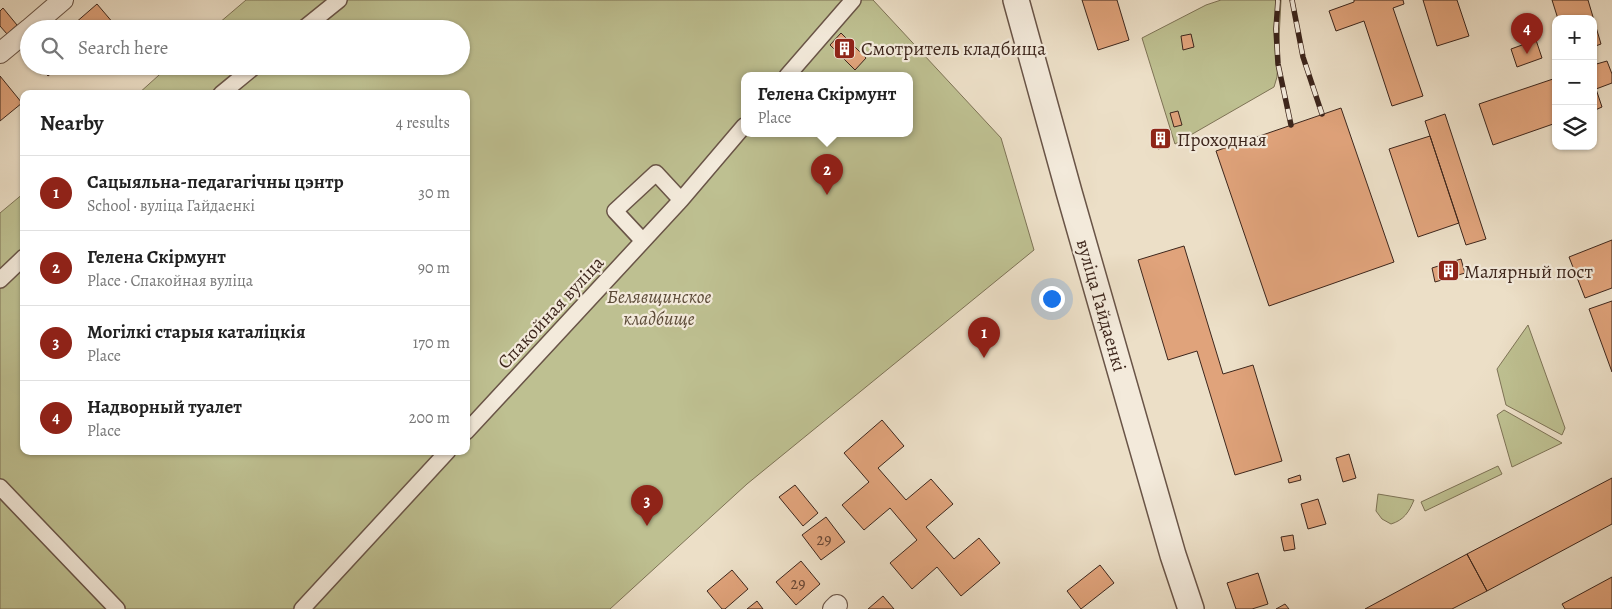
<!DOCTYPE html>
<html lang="en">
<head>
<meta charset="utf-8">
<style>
	body { margin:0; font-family:Alegreya,serif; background:#f6f6f6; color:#222 }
	.controls { position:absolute; right:15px; top:15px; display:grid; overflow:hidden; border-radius:10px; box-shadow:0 1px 4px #0004 }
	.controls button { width:45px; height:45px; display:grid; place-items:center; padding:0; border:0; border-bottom:1px solid #e0e0e0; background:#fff; color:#222; font:25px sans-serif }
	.you { position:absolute; left:1051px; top:298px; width:18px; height:18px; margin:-12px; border:4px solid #fff; border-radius:50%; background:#1a73e8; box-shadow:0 0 0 8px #1a73e833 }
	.badge { display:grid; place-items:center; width:32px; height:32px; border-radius:50%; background:#8f2418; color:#fff; font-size:16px; font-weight:700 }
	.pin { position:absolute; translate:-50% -41px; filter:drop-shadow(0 1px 2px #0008) }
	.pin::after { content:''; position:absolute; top:26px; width:18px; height:15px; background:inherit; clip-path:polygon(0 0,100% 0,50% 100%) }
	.popup { position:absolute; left:741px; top:72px; width:172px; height:65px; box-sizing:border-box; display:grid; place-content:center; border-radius:10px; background:#fff; filter:drop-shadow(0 1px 4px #0005); font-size:16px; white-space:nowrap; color:#767676 }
	.popup b { font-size:19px; color:#222 }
	.popup::after { content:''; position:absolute; left:50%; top:100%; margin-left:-10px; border:10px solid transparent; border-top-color:#fff }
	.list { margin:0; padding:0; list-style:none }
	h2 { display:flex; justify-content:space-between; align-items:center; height:65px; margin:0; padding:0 20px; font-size:21px }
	h2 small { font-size:16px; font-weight:400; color:#767676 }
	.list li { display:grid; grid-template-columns:32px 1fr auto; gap:15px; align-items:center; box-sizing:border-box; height:75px; padding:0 20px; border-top:1px solid #e0e0e0 }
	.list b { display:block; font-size:19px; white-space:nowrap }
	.list p { margin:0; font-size:16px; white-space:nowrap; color:#767676 }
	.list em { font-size:16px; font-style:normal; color:#767676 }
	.icon { flex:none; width:28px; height:28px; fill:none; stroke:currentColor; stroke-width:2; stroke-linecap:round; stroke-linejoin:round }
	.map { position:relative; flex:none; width:1612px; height:609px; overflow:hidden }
	.search { position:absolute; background:#fff; box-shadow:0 1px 4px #0004; left:20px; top:20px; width:450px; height:55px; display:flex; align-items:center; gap:12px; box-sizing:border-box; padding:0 18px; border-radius:28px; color:#767676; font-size:19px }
	.panel { position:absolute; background:#fff; box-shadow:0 1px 4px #0004; left:20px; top:90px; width:450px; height:365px; border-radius:10px }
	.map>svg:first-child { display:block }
	.green { fill:#bec091; stroke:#7e7356; fill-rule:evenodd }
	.building { fill:#e0a37b; stroke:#3d261c }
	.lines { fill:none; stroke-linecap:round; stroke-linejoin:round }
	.pedestrian-casing { stroke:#695447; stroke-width:18 }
	.minor-casing { stroke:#695447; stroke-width:22 }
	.tertiary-casing { stroke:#695447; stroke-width:28 }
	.pedestrian { stroke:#f3eadb; stroke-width:15 }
	.minor { stroke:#f3eadb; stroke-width:20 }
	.tertiary { stroke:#f3eadb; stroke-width:25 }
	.rail-casing { stroke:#3d261c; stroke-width:5.5 }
	.rail { stroke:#f3eadb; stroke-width:4; stroke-dasharray:11; stroke-linecap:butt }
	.labels { text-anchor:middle; stroke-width:4.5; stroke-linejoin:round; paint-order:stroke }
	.number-label { font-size:16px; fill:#664534 }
	.poi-label { font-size:19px; fill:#3d261c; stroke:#f3eadb; text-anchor:start }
	.park-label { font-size:19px; font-style:italic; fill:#5d4c39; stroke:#f3eadb }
	.street-label { font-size:19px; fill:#3d261c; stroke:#f3eadb }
</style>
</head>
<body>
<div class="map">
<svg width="1612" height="609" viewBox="0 0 1612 609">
	<rect width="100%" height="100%" fill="#ecdfc7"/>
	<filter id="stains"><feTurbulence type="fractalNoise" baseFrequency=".004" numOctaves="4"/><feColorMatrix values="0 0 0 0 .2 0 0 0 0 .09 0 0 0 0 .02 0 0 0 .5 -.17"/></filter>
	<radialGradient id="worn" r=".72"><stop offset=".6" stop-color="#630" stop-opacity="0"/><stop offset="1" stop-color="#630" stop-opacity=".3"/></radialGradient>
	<path class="green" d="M246,0H873L1001,138L1034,250L747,484L610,609H0V213L24,193V451H466V94H138L169,66H461V29H212ZM744,76H910V134H744Z
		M1221,0H1281L1277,77L1274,87L1175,144L1142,38L1206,5Z
		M1528,325L1565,428L1562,435L1506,405L1497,369Z
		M1504,410L1562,443L1512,467L1497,415Z
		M1498,466L1502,474L1425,511L1421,502Z
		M1378,494L1414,500C1409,512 1404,520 1391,524L1382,519L1376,511Z"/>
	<path class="building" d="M1082,0H1117L1129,40L1098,50Z
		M1354,0H1403L1404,4L1393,8L1423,96L1392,106L1364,21L1336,31L1329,11L1354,2Z
		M1423,0H1457L1469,36L1437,46Z
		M1552,0H1588L1601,44L1593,47V19H1558Z
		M97,4L114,24L109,29H78L74,24Z
		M3,8L17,25L7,34L0,26V11Z
		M841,33L866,58L855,70L830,45Z
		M1191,34L1194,47L1183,50L1181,36Z
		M1536,40L1542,58L1517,67L1511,49Z
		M1607,61L1612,74V83L1596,89L1602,107L1593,111V65Z
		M39,66H60L48,76Z
		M0,76L22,103L0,121Z
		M1556,78V123L1493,145L1479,104Z
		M1341,108L1394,262L1269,306L1216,151Z
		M1178,111L1182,125L1174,127L1170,113Z
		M1445,114L1486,239L1466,245L1425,121Z
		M1164,129L1170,146L1158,149L1153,133Z
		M1430,136L1459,223L1418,237L1389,149Z
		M1612,240V288L1585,298L1569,257Z
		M1184,246L1223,374L1253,365L1282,461L1235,475L1197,351L1168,360L1138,260Z
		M1461,259L1465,273L1435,282L1432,268Z
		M1612,301V372L1589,309Z
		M882,420L904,446L878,468L906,500L931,479L953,504L926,527L954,559L979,538L1000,563L961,596L937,567L912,589L890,563L917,540L890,508L864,530L842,505L869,482L844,453Z
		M1349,454L1356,478L1343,482L1336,458Z
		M1300,475L1301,480L1289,483L1288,479Z
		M1612,478V524L1487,591L1467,554Z
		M795,485L818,513L803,526L779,497Z
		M1318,499L1326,524L1308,529L1301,504Z
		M826,517L845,542L821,560L802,535Z
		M1293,535L1295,549L1284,551L1281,537Z
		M1467,554L1487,591L1452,609H1365Z
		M801,561L820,584L796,605L776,582Z
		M1100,565L1114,583L1081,609L1067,591Z
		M732,570L748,589L725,609H722L707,591Z
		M1258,573L1268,604L1252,609H1236L1227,583Z
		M1612,577V609H1565L1562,604Z
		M883,596L894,609H868Z
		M757,601L763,609H747Z
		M1285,604L1289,609H1276Z"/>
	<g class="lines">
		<defs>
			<path id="pedestrian" d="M303,29L339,0
				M787,76L853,0
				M221,94L255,66
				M643,241L615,211L656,173L681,200
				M0,280L24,257
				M466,432L681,200L744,126
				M0,487L117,609
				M302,609L448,451"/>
			<path id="minor" d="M29,29L63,0
				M0,53L29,29
				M833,609L837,605"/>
			<path id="tertiary" d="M1016,0L1069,192L1173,555L1191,609"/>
		</defs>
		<use href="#pedestrian" class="pedestrian-casing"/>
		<use href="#minor" class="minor-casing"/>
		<use href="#tertiary" class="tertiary-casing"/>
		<use href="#pedestrian" class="pedestrian"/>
		<use href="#minor" class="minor"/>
		<use href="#tertiary" class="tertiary"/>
		<defs>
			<path id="rail" d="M1278,0L1276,29L1278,64L1291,125
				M1292,0L1303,57L1322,114"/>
		</defs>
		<use href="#rail" class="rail-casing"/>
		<use href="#rail" class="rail"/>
	</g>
	<defs>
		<symbol id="building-square" viewBox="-11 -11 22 22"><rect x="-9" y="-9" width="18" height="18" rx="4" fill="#8f2418" stroke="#f3eadb"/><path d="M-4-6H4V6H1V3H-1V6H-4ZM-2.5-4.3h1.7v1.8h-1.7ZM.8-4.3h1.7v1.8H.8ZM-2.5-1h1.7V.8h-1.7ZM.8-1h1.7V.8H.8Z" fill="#fff"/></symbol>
	</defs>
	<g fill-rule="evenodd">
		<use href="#building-square" x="832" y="36" width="25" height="25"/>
		<use href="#building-square" x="1148" y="126" width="25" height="25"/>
		<use href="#building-square" x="1436" y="258" width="25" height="25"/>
	</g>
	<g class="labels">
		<g class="number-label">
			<text x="824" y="545">29</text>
			<text x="798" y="589">29</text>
		</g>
		<g class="poi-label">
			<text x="861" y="55">Смотритель кладбища</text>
			<text x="1177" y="146">Проходная</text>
			<text x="1464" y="278">Малярный пост</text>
		</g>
		<g class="park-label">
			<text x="659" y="303">Белявщинское<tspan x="659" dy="22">кладбище</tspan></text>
		</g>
		<g class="street-label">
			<text transform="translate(1102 305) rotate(74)" y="7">вуліца Гайдаенкі</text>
			<text transform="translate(550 312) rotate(-47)" y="7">Спакойная вуліца</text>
		</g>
	</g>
	<rect width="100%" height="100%" filter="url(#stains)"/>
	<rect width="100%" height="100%" fill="url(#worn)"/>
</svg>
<div class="controls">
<button>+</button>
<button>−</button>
<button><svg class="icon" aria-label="layers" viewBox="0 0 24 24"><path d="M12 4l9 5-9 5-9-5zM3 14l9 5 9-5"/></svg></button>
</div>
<div class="you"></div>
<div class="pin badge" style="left:984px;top:358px">1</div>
<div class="pin badge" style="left:827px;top:195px">2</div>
<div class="popup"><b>Гелена Скірмунт</b>Place</div>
<div class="pin badge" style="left:647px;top:526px">3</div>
<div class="pin badge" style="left:1527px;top:54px">4</div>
<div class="search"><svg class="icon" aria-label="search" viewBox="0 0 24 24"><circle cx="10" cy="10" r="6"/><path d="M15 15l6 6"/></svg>Search here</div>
<section class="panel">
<h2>Nearby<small>4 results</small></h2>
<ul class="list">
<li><span class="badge">1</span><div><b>Сацыяльна-педагагічны цэнтр</b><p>School · вуліца Гайдаенкі</p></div><em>30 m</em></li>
<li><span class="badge">2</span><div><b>Гелена Скірмунт</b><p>Place · Спакойная вуліца</p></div><em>90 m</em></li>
<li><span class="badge">3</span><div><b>Могілкі старыя каталіцкія</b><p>Place</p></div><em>170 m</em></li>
<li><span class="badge">4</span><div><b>Надворный туалет</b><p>Place</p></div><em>200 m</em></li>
</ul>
</section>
</div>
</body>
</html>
